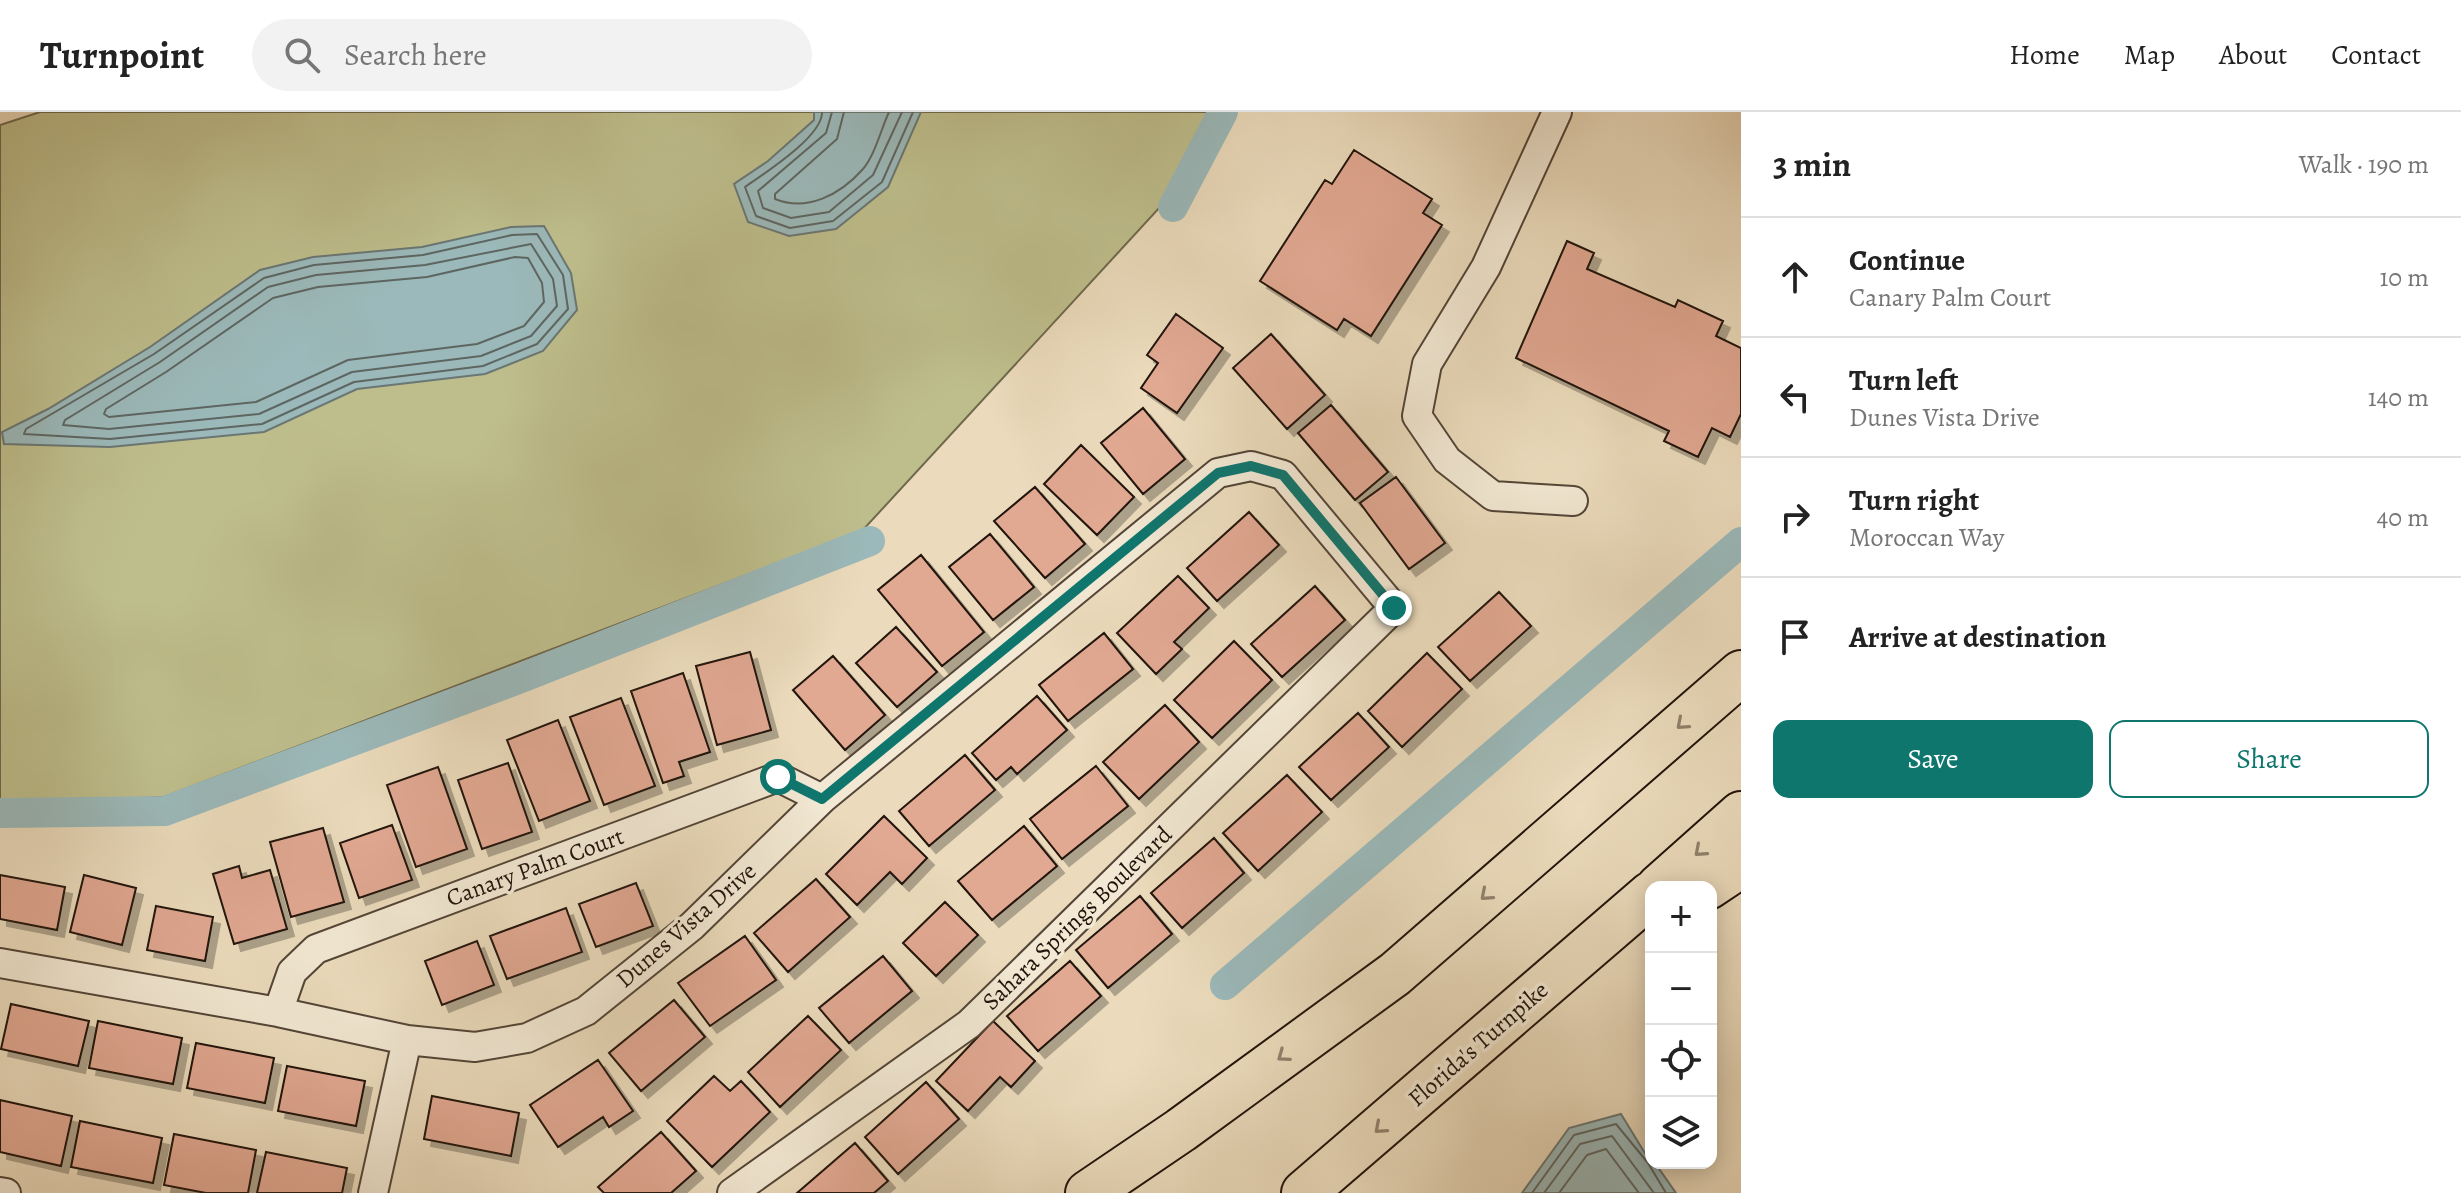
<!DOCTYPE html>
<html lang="en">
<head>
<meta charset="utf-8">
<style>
	body { margin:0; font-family:Alegreya,serif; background:#f2f2f2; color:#222 }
	.controls { position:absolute; right:24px; bottom:24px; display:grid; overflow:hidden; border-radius:16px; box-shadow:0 4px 20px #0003 }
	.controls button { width:72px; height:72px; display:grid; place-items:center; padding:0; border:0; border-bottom:2px solid #e0e0e0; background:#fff; color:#222; font:40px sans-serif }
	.stop { position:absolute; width:24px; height:24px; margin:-18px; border:6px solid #0f766e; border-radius:50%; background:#fff }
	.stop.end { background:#0f766e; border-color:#fff; box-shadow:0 2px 8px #0008 }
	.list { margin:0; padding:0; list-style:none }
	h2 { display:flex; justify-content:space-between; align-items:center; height:104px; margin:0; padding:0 32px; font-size:34px }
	h2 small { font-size:26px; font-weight:400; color:#767676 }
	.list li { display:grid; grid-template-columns:52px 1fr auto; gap:24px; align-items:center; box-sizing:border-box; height:120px; padding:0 32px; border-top:2px solid #e0e0e0 }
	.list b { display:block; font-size:30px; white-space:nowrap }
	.list p { margin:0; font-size:26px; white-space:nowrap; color:#767676 }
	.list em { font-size:26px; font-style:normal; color:#767676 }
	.actions { display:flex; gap:16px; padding:24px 32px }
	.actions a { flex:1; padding:18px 0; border:2px solid #0f766e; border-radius:16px; text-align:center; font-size:28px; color:#0f766e }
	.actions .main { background:#0f766e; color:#fff }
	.icon { flex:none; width:44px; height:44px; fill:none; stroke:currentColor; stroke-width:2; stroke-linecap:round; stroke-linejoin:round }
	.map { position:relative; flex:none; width:1741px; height:1081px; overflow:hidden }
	header { display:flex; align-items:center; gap:48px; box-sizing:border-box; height:112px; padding:0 40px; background:#fff; border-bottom:2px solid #e0e0e0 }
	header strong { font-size:38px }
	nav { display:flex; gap:44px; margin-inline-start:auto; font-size:28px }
	.search { width:560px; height:72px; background:#f2f2f2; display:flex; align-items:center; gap:20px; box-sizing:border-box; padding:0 28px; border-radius:44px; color:#767676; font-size:30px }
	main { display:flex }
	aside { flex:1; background:#fff }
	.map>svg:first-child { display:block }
	.green { fill:#bebe8c; stroke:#6f684c; stroke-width:2 }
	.water { fill:#9bb9ba; stroke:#6a7774; stroke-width:2 }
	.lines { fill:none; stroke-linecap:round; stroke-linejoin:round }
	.shore { stroke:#5e6662; stroke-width:2 }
	.canal { stroke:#9bb9ba; stroke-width:30 }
	.building { fill:#e1a892; stroke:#20130b; stroke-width:2; filter:url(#shadow) }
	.minor-casing { stroke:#534537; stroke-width:32 }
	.motorway-casing { stroke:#20130b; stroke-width:48 }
	.minor { stroke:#f2e8d3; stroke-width:28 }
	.motorway { stroke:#ebdbbc; stroke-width:44 }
	.oneway { stroke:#90816c }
	.route { stroke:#0f766e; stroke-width:10 }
	.labels { text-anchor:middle; stroke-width:7; stroke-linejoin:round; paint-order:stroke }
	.street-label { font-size:24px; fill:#20130b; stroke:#f2e8d3 }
</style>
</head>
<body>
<header>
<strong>Turnpoint</strong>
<div class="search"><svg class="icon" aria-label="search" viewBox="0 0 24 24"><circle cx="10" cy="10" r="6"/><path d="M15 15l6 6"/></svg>Search here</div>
<nav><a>Home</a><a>Map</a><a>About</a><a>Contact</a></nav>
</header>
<main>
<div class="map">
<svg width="1741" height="1081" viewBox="0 0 1741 1081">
	<defs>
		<filter id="shadow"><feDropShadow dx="7" dy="7" stdDeviation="0" flood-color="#0004"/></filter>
	</defs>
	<rect width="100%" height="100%" fill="#ebdbbc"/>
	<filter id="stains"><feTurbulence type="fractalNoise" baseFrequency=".0025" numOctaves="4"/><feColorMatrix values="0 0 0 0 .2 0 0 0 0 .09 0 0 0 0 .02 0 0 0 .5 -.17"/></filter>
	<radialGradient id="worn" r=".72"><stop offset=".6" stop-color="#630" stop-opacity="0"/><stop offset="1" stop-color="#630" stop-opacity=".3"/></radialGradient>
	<path class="green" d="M40,0H1209L1161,94L862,419L164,685L10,692L0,691V13Z"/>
	<path class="water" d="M814,0H921L888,75L836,117L789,124L748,110L734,72L768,49L814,8Z
		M544,114L571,161L577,198L543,239L485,262L357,277L264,320L110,335L4,332L2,320L48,297L150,235L260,158L313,145L422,135L511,115Z
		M1621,1002L1651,1051H1655L1676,1081H1522L1569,1016Z"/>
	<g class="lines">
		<path class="shore" d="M822,0C823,24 765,61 745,75L756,104L790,116L833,109L882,70L913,0
			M832,0L826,21L758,79L763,96L791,106L829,100L873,63L902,0
			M844,0L837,27L775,82V87C807,100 840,83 863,57C875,43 881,17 889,0
			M537,122L563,163L568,197L537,232L483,254L354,270L262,312L110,327L24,322L26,317L154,242L264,166L314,153L423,143L512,123Z
			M531,132L553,167L557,194L531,224L481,244L352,260L259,302L109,317L63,313L65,308L160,250L268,175L316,163L425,153Z
			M515,145L528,146L542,171L544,190L524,214L477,232L348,248L256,290L109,305L104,302L106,297L166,260L273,186L318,175L427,165Z
			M1532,1081L1574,1023L1616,1012L1648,1051L1666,1081
			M1544,1081L1580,1032L1612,1024L1654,1081
			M1559,1081L1587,1043L1606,1037L1639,1081"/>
		<path class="canal" d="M1173,95L1223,0
			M0,701L165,699L516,568L870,429
			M1225,873L1741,430"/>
	</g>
	<path class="building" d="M1354,38L1432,87L1423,101L1442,113L1371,224L1344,207L1337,218L1260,169L1325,68L1332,72Z
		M1567,129L1594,141L1587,157L1675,195L1678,188L1723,209L1716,224L1741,236V302L1730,325L1712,316L1698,345L1664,329L1669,319L1516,246Z
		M1176,202L1223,236L1177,301L1141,276L1158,251L1147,243Z
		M1271,222L1325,283L1287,317L1233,256Z
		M1331,293L1388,360L1355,388L1298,321Z
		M1143,296L1185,347L1143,382L1101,331Z
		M1081,333L1134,385L1097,423L1044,372Z
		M1396,365L1445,431L1409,457L1360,391Z
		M1035,375L1085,432L1045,466L994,409Z
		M1249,400L1279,433L1217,489L1187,456Z
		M990,422L1034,475L993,508L949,455Z
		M921,443L984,520L942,554L878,478Z
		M1178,464L1209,496L1174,530L1182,537L1156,562L1117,521Z
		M1315,474L1345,508L1282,565L1251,532Z
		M1499,480L1531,514L1470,569L1438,535Z
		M896,515L937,560L897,595L856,551Z
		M1104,521L1133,557L1068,609L1039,573Z
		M1234,529L1272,568L1212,626L1174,588Z
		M750,540L771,618L717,633L696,554Z
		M1427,541L1462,577L1402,635L1368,599Z
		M833,544L885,603L845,638L793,578Z
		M683,561L710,640L679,650L684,664L663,671L631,579Z
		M1037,584L1067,618L1017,662L1011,655L996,668L972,641Z
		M621,586L655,674L604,693L570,605Z
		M1165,593L1199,630L1139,687L1103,650Z
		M1358,601L1389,635L1331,688L1299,655Z
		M558,608L590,689L539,709L507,628Z
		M965,643L995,678L929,734L899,699Z
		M508,651L532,720L482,737L458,668Z
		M1096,654L1128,694L1062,747L1030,707Z
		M438,655L467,737L416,755L387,673Z
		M1287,663L1322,700L1258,759L1223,721Z
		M884,704L927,746L902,772L890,760L857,793L826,762Z
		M392,713L412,768L359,786L340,731Z
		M1024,714L1057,754L992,808L958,769Z
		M323,716L344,790L291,805L270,730Z
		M1214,726L1244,761L1182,816L1151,781Z
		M239,754L242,766L270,758L287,817L234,832L213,762Z
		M0,763L65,775L57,818L0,807Z
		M84,763L136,776L122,833L70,820Z
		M816,767L850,805L788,860L754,821Z
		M636,771L653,814L596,835L579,792Z
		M1140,784L1172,822L1108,876L1076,838Z
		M945,790L978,823L936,864L903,831Z
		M156,794L213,805L205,849L147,838Z
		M566,796L582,840L507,867L490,824Z
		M745,824L776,868L710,914L678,871Z
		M477,829L494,873L442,893L425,849Z
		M883,844L912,879L849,931L819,896Z
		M1070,849L1101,884L1038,939L1007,904Z
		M674,888L705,925L641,979L609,941Z
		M11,892L89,909L78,954L1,937Z
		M808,904L841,938L780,995L748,960Z
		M98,909L182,926L173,972L89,956Z
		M993,909L1035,949L1011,975L1000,965L968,999L936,969Z
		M196,931L274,946L265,991L187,976Z
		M598,948L633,999L609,1015L603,1005L558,1035L530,993Z
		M287,954L365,969L356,1014L278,999Z
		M714,964L730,979L741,969L770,1000L712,1055L667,1009Z
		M926,970L959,1007L898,1062L865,1025Z
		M432,984L519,1001L511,1044L424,1027Z
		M0,988L72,1004L61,1054L0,1040Z
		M80,1009L162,1026L153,1071L71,1055Z
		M661,1020L696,1059L671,1081H604L598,1075Z
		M174,1022L256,1038L248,1081H206L164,1073Z
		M855,1031L888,1069L874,1081H797Z
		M266,1040L347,1056L342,1081H257Z"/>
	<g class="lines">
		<defs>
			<path id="minor" d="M1557,0L1486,155L1427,252L1417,304L1447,348L1493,384L1573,389
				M0,851L278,900L407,928L475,935L527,926L586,899L692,814L822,687L1218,361L1251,354L1283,363L1394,496L969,912L732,1081
				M278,900L292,860L316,837L778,665L822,687
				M0,1080L6,1081
				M373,1081L407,928"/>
			<path id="motorway" d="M1659,775L1741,702
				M1708,775L1741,753
				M1088,1081L1181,1018L1395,862L1741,561
				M1304,1081L1651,782"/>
		</defs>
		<use href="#minor" class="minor-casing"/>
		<use href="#motorway" class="motorway-casing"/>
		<use href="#minor" class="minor"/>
		<use href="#motorway" class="motorway"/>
	</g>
	<defs><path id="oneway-chevron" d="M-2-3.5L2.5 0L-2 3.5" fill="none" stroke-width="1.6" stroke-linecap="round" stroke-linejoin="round" transform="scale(2)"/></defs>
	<g class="oneway">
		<use href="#oneway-chevron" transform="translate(1682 612) rotate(139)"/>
		<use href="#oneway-chevron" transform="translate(1700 739) rotate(139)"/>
		<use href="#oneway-chevron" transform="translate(1486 783) rotate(139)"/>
		<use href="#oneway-chevron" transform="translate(1283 944) rotate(144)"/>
		<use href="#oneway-chevron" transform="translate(1380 1016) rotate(139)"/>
	</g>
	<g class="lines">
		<path class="route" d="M778,665L822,687L1218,361L1251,354L1283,363L1394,496"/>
	</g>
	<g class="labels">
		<g class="street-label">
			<text transform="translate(535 755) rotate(-20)" y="8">Canary Palm Court</text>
			<text transform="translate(1077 806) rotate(-44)" y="8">Sahara Springs Boulevard</text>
			<text transform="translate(686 813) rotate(-41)" y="8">Dunes Vista Drive</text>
			<text transform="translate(1478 932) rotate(-41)" y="8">Florida's Turnpike</text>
		</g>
	</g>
	<rect width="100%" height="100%" filter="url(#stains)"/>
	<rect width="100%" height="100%" fill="url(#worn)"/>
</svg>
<div class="controls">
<button>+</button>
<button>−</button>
<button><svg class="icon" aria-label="locate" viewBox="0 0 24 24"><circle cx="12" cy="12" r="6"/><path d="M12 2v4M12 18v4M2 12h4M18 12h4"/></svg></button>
<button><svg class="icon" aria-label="layers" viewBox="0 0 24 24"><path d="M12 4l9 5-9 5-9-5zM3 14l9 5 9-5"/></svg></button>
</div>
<div class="stop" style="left:778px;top:665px"></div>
<div class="stop end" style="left:1394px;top:496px"></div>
</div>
<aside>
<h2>3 min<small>Walk · 190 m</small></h2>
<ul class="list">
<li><svg class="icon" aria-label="ahead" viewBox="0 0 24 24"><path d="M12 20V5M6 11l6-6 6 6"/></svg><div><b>Continue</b><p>Canary Palm Court</p></div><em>10 m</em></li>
<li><svg class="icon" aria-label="left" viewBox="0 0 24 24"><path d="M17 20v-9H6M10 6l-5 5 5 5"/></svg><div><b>Turn left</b><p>Dunes Vista Drive</p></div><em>140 m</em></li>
<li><svg class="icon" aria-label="right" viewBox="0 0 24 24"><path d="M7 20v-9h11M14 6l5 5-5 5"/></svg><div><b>Turn right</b><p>Moroccan Way</p></div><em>40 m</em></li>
<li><svg class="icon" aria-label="arrive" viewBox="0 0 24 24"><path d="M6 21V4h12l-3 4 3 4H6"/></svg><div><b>Arrive at destination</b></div></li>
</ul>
<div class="actions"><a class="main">Save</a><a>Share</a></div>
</aside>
</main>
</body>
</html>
